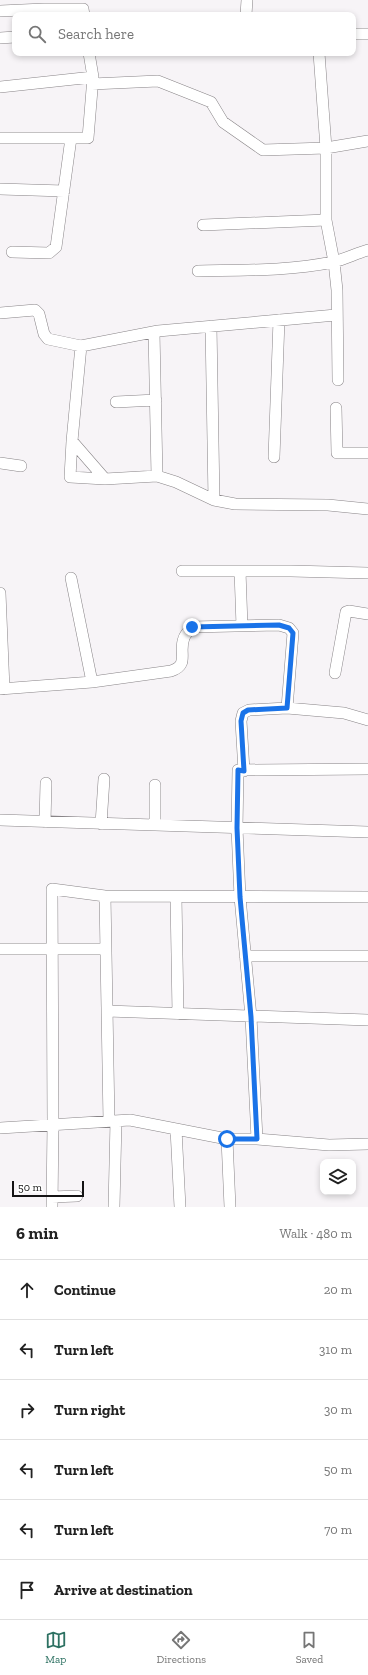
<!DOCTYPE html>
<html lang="en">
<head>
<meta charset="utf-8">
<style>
	body { margin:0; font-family:"Zilla Slab",serif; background:#f6f6f6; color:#222 }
	.controls { position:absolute; right:12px; bottom:12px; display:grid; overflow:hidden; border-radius:8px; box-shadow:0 2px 6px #0003 }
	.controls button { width:36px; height:36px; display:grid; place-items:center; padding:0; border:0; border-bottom:1px solid #e0e0e0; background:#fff; color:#222; font:20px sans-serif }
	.scale { position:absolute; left:12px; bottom:10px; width:72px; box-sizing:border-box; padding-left:4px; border:2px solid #141314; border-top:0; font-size:11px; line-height:14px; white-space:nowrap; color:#141314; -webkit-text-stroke:3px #fff; paint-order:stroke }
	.stop { position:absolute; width:12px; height:12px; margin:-9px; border:3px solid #1a73e8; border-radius:50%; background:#fff }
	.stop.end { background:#1a73e8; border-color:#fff; box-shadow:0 1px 4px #0008 }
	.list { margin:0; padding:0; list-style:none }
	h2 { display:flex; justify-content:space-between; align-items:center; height:52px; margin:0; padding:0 16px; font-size:17px }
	h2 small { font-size:13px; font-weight:400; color:#767676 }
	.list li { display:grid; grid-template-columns:26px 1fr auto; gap:12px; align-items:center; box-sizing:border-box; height:60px; padding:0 16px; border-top:1px solid #e0e0e0 }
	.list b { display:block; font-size:15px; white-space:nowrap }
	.list em { font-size:13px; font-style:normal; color:#767676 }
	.icon { flex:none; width:22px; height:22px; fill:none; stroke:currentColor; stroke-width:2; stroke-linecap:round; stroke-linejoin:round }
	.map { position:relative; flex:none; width:368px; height:1207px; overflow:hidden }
	.search { position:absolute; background:#fff; box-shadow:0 2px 6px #0003; left:12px; right:12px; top:12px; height:44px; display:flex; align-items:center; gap:10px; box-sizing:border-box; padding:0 14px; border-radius:8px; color:#767676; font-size:15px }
	.sheet { height:412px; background:#fff }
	nav { display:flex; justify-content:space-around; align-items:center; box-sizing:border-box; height:56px; border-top:1px solid #e0e0e0; background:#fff; font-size:11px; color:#767676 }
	nav a { display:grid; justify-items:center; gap:2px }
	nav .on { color:#2d7162 }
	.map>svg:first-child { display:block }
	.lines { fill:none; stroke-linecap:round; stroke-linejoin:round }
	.minor-casing { stroke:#888487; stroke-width:12 }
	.minor { stroke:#fff; stroke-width:11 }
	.route { stroke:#1a73e8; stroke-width:5 }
</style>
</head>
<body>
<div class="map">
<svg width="368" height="1207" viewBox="0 0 368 1207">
	<rect width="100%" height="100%" fill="#f7f4f7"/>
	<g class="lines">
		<defs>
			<path id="minor" d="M0,11L44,9H83L84,15
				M246,15L247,0
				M353,34H368
				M0,38L15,37
				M319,53L326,148V220L334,262L337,290L338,380
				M92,84L158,81L211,102L223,122L263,150L326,148L368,141
				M0,87L93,77
				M0,138H88L93,77L89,53
				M0,189L64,191
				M203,225L326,220
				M12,252L49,253L56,247L71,138
				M198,271C242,270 289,271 333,262C345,259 357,253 368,250
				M0,313L35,310L39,314L44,334L48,339L81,346L158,331L336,315
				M211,326L214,500
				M154,332L157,476
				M81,346L72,441L70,477L105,479L157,476L176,482L214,500L235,504L328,505L368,509
				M116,402L156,400
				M336,408L337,453H368
				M72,441L105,479
				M274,457L279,320
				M0,463L21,466
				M182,571H291L368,573
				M240,571L242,626
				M71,578L92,682
				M0,593L4,689
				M335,673L346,612L349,611L368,614
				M0,689L92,682L171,671C190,665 178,652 184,638C185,634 189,631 192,627L279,625L289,628L293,633L287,708
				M244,771L241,721L243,713L249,710L287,708L344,713L368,720
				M155,785V825
				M0,820L368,832
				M45,822L46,783
				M101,824L104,779
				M105,896L109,1121
				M176,897L178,1014
				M0,949H106
				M245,956H368
				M107,1011L368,1020
				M0,1128L130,1120L227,1139H257L329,1145L368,1144
				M176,1129L180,1207
				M227,1139L230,1207
				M257,1139L251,1017L240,897L237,828L238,770L368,769
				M52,1197L77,1196
				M52,1207L53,1124L52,889L105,896L368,897
				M114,1207L116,1121"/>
		</defs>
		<use href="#minor" class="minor-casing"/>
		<use href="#minor" class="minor"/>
	</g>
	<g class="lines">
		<path class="route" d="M192,627L279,625L289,628L293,633L287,708L248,710L243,713L241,721L244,771L238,770L237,828L240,897L251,1017L257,1139H227"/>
	</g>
</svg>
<div class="controls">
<button><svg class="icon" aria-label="layers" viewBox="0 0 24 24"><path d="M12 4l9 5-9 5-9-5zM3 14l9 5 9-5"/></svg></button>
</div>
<div class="scale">50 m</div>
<div class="stop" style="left:227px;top:1139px"></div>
<div class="stop end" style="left:192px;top:627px"></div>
<div class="search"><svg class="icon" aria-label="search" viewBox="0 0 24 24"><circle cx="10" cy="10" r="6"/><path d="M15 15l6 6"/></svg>Search here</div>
</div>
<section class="sheet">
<h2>6 min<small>Walk · 480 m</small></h2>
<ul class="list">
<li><svg class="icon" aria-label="ahead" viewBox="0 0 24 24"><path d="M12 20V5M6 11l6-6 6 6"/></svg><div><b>Continue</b></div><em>20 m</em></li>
<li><svg class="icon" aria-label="left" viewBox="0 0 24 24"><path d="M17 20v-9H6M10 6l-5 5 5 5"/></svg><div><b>Turn left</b></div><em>310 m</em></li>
<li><svg class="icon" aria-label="right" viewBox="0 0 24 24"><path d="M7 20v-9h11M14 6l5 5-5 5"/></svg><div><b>Turn right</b></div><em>30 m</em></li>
<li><svg class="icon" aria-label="left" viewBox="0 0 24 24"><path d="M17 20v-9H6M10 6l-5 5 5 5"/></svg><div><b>Turn left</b></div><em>50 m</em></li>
<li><svg class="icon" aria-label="left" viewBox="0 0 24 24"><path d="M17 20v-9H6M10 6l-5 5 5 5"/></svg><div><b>Turn left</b></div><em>70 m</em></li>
<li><svg class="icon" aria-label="arrive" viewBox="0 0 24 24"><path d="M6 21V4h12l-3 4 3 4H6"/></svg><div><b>Arrive at destination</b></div></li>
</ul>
</section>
<nav>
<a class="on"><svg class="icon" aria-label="map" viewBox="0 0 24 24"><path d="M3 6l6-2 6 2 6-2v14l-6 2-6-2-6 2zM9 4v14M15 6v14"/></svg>Map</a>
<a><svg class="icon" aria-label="directions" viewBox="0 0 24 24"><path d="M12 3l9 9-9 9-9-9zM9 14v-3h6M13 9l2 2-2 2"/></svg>Directions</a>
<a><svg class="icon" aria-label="saved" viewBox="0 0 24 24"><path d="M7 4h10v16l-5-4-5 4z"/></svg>Saved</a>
</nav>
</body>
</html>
